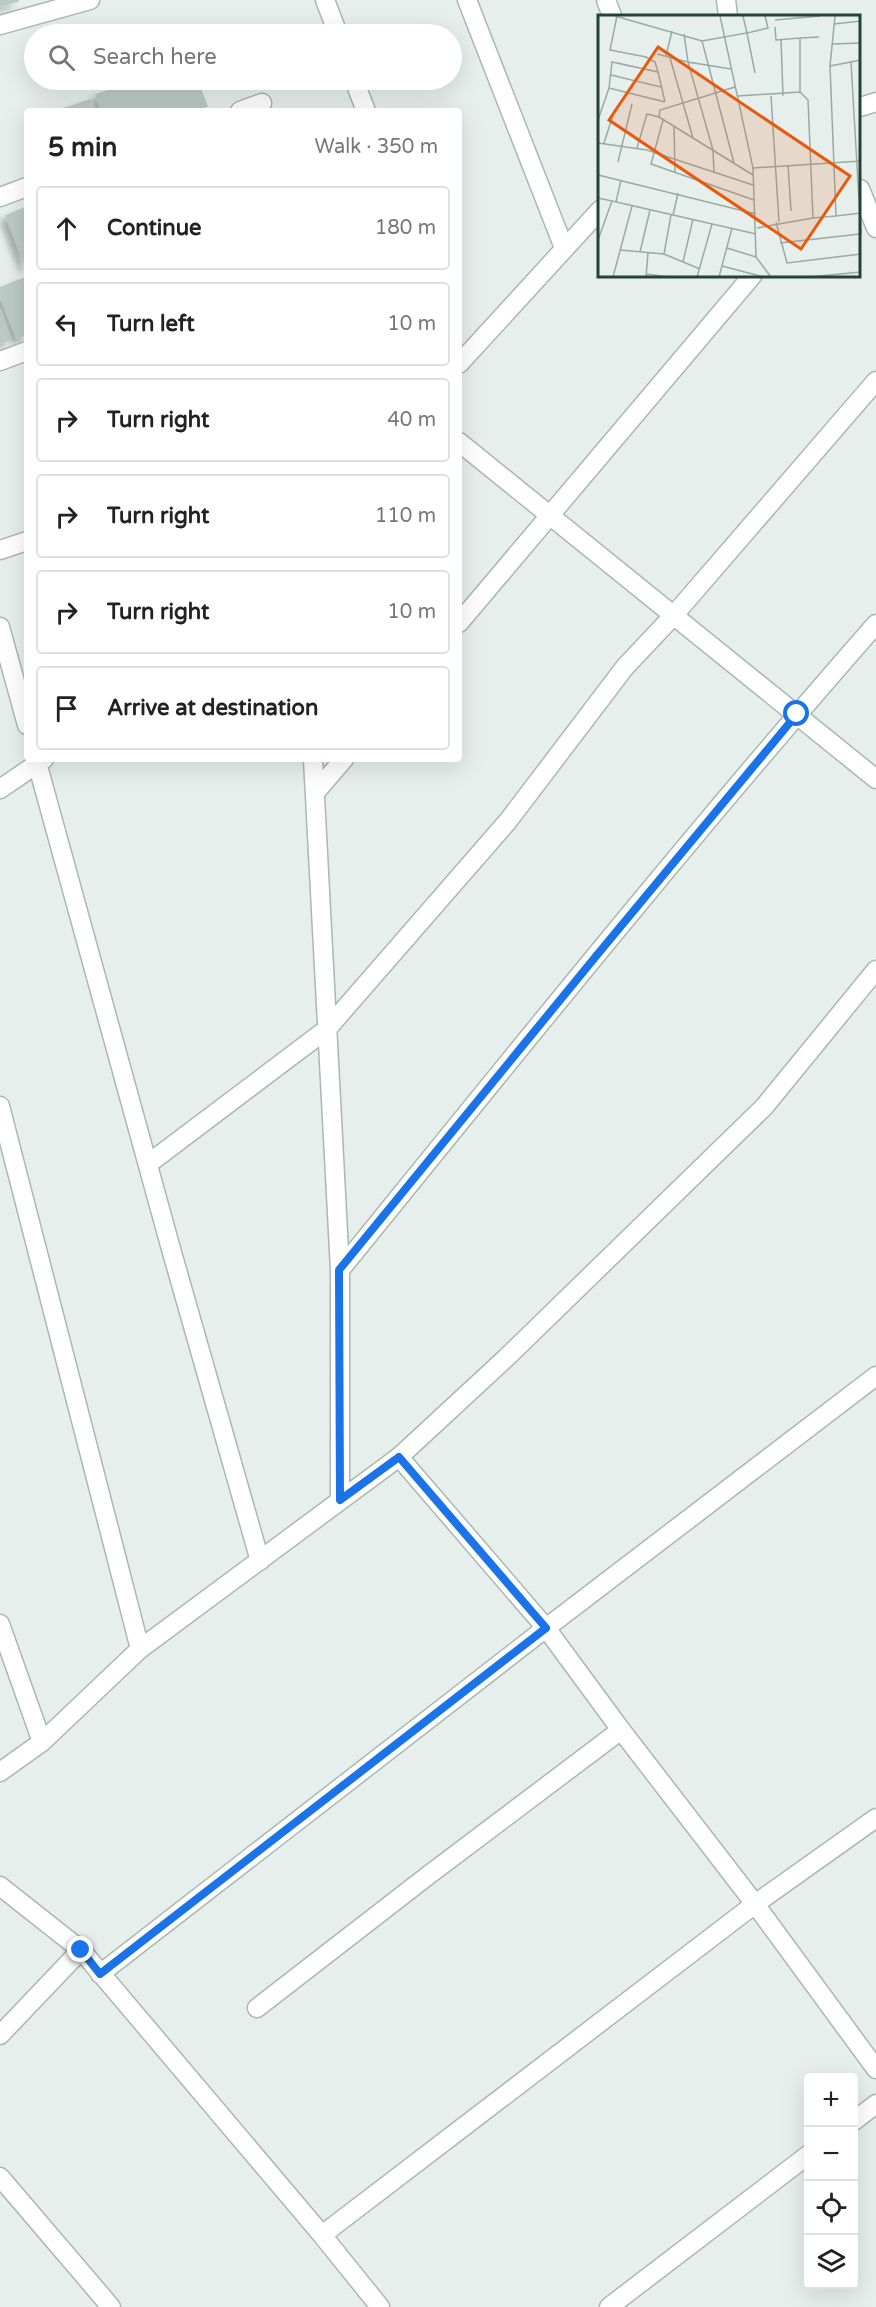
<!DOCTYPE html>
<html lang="en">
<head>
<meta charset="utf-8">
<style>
	body { margin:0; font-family:"Varela Round",sans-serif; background:#f6f6f6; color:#222 }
	.controls { position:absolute; right:18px; bottom:18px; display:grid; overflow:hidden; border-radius:6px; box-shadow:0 6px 24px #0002 }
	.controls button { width:54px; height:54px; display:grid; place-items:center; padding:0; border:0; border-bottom:2px solid #e0e0e0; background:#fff; color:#222; font:30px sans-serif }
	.stop { position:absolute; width:18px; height:18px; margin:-14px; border:4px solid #1a73e8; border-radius:50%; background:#fff }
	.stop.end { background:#1a73e8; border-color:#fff; box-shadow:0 2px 6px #0008 }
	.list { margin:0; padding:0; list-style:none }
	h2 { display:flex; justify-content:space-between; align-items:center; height:78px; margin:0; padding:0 24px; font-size:26px }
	h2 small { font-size:20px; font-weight:400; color:#767676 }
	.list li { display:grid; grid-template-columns:39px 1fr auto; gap:18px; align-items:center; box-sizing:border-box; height:84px; margin:0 12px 12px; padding:0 12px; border:2px solid #e0e0e0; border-radius:6px }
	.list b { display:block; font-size:22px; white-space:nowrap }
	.list em { font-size:20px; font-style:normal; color:#767676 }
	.icon { flex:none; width:33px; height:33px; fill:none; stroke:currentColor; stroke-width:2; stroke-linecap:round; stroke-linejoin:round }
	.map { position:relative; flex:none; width:876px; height:2307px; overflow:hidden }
	.search { position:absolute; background:#fff; box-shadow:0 6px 24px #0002; left:24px; top:24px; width:438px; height:66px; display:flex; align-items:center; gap:15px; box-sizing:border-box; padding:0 21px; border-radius:33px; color:#767676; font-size:22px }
	.panel { position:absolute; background:#fff; box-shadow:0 6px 24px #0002; left:24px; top:108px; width:438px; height:654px; border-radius:6px }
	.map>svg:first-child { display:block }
	.building { fill:#bbcac4; stroke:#b8c9c2; stroke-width:1.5; filter:url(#shadow) }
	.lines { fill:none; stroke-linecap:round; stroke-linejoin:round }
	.minor-casing { stroke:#a8b8b2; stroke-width:21 }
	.tertiary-casing { stroke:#a8b8b2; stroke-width:21 }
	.minor { stroke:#fff; stroke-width:18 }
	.tertiary { stroke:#fff; stroke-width:18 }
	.route { stroke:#1a73e8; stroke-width:8 }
	.inset-road { fill:none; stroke:#98aaa4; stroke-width:1.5 }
	.view { fill:#e8590c; fill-opacity:0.15; stroke:#e8590c; stroke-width:3 }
	.inset-edge { fill:none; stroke:#24423a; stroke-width:3 }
</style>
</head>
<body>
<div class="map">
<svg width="876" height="2307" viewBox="0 0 876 2307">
	<defs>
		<filter id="shadow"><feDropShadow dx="-5.5" dy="5.5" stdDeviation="3" flood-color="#0004"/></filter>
	</defs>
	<rect width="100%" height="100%" fill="#e6efeb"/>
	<path class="building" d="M0,0H18V1L0,6Z
		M138,80H197L207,106L194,111H102L96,95Z
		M90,100L93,111H57Z
		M27,207V267H26L6,216Z
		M27,277V334L17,338L0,296V288Z
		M0,310L10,339L0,343Z"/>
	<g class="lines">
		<defs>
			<path id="minor" d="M325,0L338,34
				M467,0L564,248
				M606,0L612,16
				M726,0L728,16
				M0,25L90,0
				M354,80L366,111
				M860,107L876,102
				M240,111L262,103
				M860,189L876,228
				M0,197L27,187
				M0,361L27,351
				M459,364L600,210
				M459,442L876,779
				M0,550L27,541
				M459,623L752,276
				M0,627L27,725
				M36,759L171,1249L260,1561
				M313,759L340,1270V1500
				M0,789L44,759
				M315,793L344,759
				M0,1106L140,1649
				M148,1164L327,1029L508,821L625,667L674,615L876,381
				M340,1270C516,1053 691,835 876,624
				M399,1457L546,1628L621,1730L755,1904L876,2069
				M0,1624L42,1742
				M0,1886L81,1950L322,2235
				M100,1974L546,1628L876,1376
				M257,2008L430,1874L621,1730
				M0,2035L81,1950
				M854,2121L876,2104
				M0,2177L111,2307
				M380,2307L322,2235L755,1904L876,1818
				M609,2307L808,2155"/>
			<path id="tertiary" d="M0,1772L42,1742L140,1649L399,1457L506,1358L764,1107L876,970"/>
		</defs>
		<use href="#minor" class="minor-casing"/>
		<use href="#tertiary" class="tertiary-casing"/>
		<use href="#minor" class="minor"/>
		<use href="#tertiary" class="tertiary"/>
	</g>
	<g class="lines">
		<path class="route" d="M81,1950L100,1974L546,1628L399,1457L340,1500L339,1270L597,955L797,714"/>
	</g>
	<g transform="translate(598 15)">
		<rect width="262" height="262" fill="#e6efeb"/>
		<path class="inset-road" d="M17,1L104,26L149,18L145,1M19,1L12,35L48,42L57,47L60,57M122,1L155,153L158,242L173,262M237,1L232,51L238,201L263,198M177,5L222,1M236,9L263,6M86,19L90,47L133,54M202,23L221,22M183,24L185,81M104,26L136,148M234,29L263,28M59,39L90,47L115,135L116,158M68,41L74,16M72,43L95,123M253,47L263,219M232,51L263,45M157,58L149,18L170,13L167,1M13,60L63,72M137,72L62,95L61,102L155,160M11,73L67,87M202,77L210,85L215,203L238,201M140,81L202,77V23L178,25L177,12M173,81L181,207M0,105L11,73L14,47L60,57L67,87M65,105L53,149L156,185M76,111L77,157M0,128L49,135L155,170M6,128L17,94M39,133L49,99L61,102M20,147L34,89M190,150L193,196M155,153L263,146M0,160L158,199M0,183L14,186L0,225M14,186L158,219M18,187L23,165M75,200L80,178M178,207L189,248L263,239M159,213L215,203M182,228L262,219M129,233L158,242M22,235L66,239L102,254M42,237L52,195M66,239L73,200M85,247L95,204M124,251L166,262M48,259L71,262M15,262L34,191M48,262L50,238M99,262L114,209M121,262L134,213M211,262L263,257"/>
		<path class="view" d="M60,32L252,161L203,234L11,105Z"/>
		<rect width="262" height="262" class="inset-edge"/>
	</g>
</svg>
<div class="controls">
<button>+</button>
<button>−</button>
<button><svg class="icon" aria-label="locate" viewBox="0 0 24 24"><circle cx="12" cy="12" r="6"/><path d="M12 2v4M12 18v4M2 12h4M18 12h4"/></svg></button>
<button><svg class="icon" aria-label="layers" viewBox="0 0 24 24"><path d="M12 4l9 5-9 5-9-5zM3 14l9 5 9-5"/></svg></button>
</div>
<div class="stop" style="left:797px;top:714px"></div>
<div class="stop end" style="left:81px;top:1950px"></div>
<div class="search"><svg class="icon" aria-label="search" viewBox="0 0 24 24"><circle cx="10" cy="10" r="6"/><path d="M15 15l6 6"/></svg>Search here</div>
<section class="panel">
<h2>5 min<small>Walk · 350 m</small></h2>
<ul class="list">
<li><svg class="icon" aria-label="ahead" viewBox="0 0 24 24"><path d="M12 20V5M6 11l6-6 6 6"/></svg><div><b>Continue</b></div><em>180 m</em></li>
<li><svg class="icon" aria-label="left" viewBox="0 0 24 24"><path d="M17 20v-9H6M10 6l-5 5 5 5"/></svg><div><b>Turn left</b></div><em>10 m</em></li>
<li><svg class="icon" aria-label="right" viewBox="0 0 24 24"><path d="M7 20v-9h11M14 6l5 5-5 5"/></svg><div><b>Turn right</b></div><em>40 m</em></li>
<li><svg class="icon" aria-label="right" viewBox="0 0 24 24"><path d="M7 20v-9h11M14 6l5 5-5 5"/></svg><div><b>Turn right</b></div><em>110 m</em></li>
<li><svg class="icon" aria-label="right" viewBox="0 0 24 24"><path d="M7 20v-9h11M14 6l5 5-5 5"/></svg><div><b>Turn right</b></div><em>10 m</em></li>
<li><svg class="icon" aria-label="arrive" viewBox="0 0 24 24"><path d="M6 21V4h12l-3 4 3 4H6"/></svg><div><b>Arrive at destination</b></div></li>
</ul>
</section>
</div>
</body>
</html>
